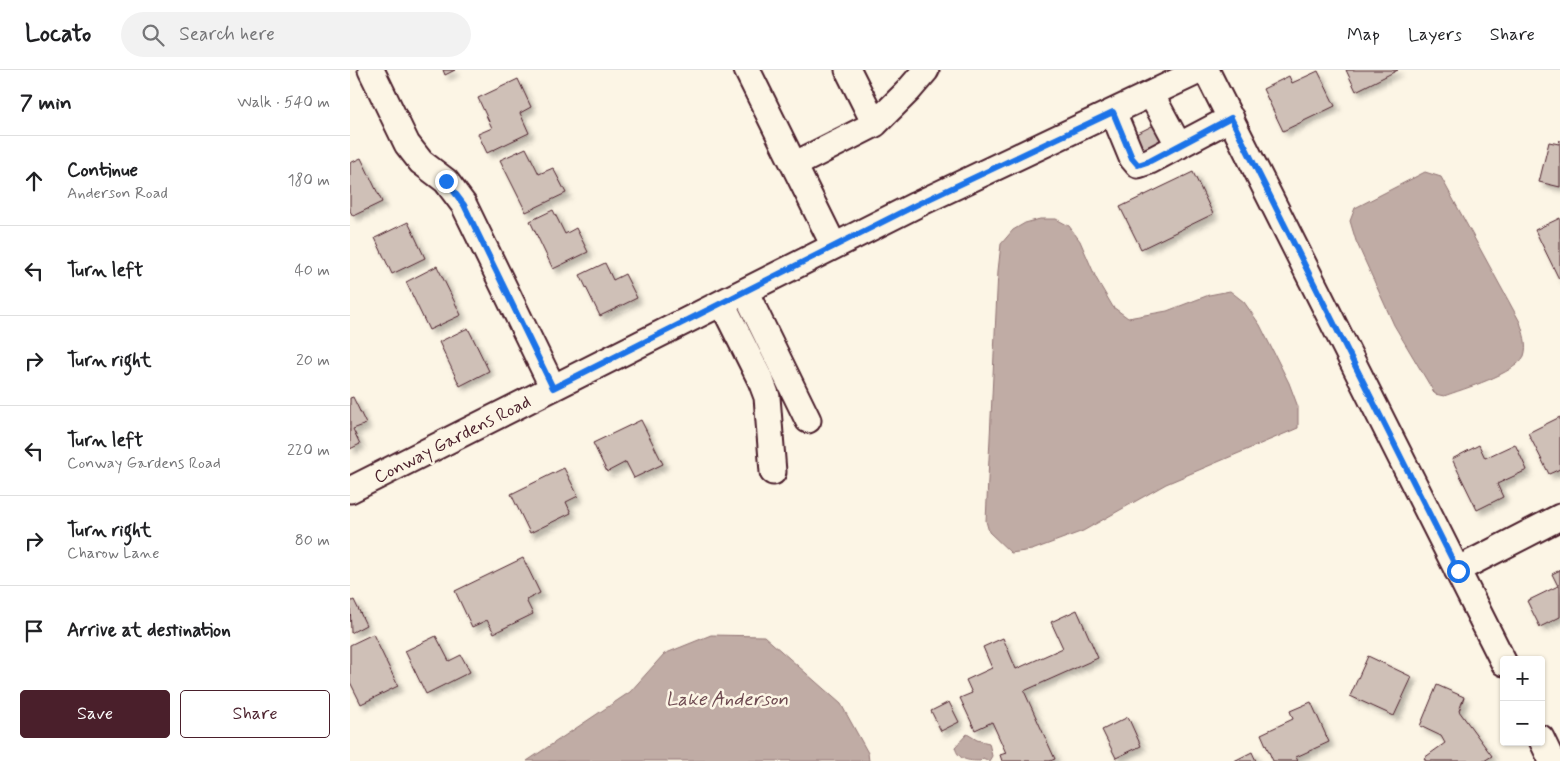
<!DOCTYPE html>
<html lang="en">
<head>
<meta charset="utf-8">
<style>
	body { margin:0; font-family:Mynerve,sans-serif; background:#f2f2f2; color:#202124 }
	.controls { position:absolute; right:15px; bottom:15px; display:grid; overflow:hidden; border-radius:5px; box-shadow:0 1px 4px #0004 }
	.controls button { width:45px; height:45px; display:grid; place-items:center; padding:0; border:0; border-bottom:1px solid #e0e0e0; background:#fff; color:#202124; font:25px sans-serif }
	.stop { position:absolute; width:15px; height:15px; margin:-11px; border:4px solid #1a73e8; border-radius:50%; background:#fff }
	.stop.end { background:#1a73e8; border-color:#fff; box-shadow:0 1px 5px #0008 }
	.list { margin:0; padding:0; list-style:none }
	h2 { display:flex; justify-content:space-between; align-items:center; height:65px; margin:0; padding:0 20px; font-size:21px }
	h2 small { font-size:16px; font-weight:400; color:#757577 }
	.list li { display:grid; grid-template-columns:32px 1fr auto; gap:15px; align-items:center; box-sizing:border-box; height:90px; padding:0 20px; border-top:1px solid #e0e0e0 }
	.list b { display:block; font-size:19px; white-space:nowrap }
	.list p { margin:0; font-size:16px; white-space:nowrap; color:#757577 }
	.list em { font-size:16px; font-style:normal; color:#757577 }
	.actions { display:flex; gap:10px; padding:15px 20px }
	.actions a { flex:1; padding:11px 0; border:1px solid #4a1f2b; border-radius:5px; text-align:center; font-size:18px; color:#4a1f2b }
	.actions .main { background:#4a1f2b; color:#fff }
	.icon { flex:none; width:28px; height:28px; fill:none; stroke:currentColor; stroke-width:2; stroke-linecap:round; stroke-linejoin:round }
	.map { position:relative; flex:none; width:1210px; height:691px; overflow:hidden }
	header { display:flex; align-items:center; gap:30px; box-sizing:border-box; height:70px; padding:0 25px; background:#fff; border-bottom:1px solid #e0e0e0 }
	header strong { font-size:24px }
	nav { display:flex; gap:28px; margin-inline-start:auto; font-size:18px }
	.search { width:350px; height:45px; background:#f2f2f2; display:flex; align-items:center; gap:12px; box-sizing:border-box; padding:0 18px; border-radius:28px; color:#757577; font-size:19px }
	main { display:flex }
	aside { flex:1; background:#fff }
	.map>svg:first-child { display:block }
	.water { fill:#c0aca5; stroke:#917474 }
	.building { fill:#cfc0b7; stroke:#4a1f2b; filter:url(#shadow) }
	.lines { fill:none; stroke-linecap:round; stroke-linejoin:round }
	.minor-casing { stroke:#4a1f2b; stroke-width:29 }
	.minor { stroke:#fcf5e5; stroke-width:25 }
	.route { stroke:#1a73e8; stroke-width:6 }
	.labels { text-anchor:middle; stroke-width:5; stroke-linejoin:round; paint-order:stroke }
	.street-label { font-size:18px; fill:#4a1f2b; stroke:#fcf5e5 }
	.water-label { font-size:19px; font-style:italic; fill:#6d4950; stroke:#fcf5e5 }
</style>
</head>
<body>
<header>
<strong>Locato</strong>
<div class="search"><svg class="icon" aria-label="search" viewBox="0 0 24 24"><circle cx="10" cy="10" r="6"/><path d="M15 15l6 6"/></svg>Search here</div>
<nav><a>Map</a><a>Layers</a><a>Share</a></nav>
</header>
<main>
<aside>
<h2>7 min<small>Walk · 540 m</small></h2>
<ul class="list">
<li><svg class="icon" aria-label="ahead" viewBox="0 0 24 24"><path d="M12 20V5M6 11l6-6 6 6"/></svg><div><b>Continue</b><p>Anderson Road</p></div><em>180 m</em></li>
<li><svg class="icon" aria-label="left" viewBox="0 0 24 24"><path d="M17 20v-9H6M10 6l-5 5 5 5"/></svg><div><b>Turn left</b></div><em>40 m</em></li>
<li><svg class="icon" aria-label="right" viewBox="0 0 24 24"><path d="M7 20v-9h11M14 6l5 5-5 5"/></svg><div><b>Turn right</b></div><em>20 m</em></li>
<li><svg class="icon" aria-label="left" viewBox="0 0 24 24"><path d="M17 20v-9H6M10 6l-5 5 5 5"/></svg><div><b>Turn left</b><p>Conway Gardens Road</p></div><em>220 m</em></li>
<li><svg class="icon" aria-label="right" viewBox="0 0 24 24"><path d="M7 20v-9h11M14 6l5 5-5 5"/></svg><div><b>Turn right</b><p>Charow Lane</p></div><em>80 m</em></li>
<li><svg class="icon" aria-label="arrive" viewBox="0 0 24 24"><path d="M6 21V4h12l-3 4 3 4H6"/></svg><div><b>Arrive at destination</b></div></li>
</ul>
<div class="actions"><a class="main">Save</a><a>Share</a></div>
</aside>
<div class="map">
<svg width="1210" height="691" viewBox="0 0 1210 691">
	<defs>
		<filter id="shadow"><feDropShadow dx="4.5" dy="4.5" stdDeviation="2.5" flood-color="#0004"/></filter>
	</defs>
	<rect width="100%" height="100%" fill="#fcf5e5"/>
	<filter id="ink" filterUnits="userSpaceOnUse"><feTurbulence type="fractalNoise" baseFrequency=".02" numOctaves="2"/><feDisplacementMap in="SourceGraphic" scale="10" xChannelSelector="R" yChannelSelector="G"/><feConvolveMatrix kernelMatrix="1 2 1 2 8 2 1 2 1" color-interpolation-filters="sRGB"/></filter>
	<g filter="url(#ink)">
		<path class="water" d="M1075,102L1091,107L1170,252C1173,262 1178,275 1174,286C1165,304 1113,319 1094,326L1085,324L1044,255L1006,171L1000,151L1005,138Z
			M690,149H706L719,156L730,171L746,208L763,237L778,248L817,241L859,225L880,221L894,232L910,255L939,313L948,337V358L816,414L733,461L682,480L661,483L639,462L636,451L648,201L651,174L663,160L675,153Z
			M361,565L414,566L491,634L518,683L519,691H177L280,622L314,584Z
			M617,664L627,670L639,673L642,686L639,691L633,688L630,691C618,691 608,690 605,677Z"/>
		<path class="building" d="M93,0H105L95,5Z
			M996,0H1048L1006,21Z
			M968,1L985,36L933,61L913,19L939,6L942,13Z
			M168,9L181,37L170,43L179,63L137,83L128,64L142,58L128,28Z
			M804,55L815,78L793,88L782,66Z
			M1210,70V117L1189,112L1199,72L1209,74Z
			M176,78L189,104L203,98L216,123L176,142L150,90Z
			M11,88L32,132L3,146L0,141V93Z
			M843,102L863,144L791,179L770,137Z
			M203,140L215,164L226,158L238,182L203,199L180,151Z
			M1210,148V208L1209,209L1185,160Z
			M58,152L75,188L42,204L25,168Z
			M255,193L263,210L275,204L287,228L250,246L230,205Z
			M87,196L111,245L79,260L56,212Z
			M118,258L139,301L110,316L89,272Z
			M3,327L16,354L3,359L10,374L0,379V328Z
			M1210,347V399L1199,404L1178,363Z
			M291,350L313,394L284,408L276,392L257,402L243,373Z
			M1165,374L1177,400L1147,414L1153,427L1127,440L1102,389L1129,375L1135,388Z
			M214,398L228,426L216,432L221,443L180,463L161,424Z
			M173,488L190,523L176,530L183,544L144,563L137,550L122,557L105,521Z
			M1210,500V547L1190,557L1177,531L1208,516L1202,504Z
			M4,530L16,555L1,563L0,532Z
			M727,540L748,588L674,621L705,689L700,691H652L650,685L656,683L642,652L625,660L610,628L622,623L616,610L642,598L633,577L653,568L666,599L713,578L701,552Z
			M23,564L48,616L11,634L0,612V575Z
			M86,566L99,591L111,585L120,602L76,624L55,581Z
			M1018,586L1062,607L1044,646L1000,626Z
			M1087,615L1114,627L1109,641L1142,686L1134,691H1076L1074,688L1095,673L1091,666L1070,656Z
			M599,632L609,652L591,661L581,641Z
			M961,632L979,672L946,687L948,691H923L911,664L943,649L940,641Z
			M778,647L791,676L766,688L752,660Z
			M902,682L906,691H884Z"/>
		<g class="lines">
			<defs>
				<path id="minor" d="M21,0L57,74L71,92L96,111L114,135L203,318
					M397,0L484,176
					M856,0L1154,593
					M801,24L829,76
					M763,42L782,88L788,95L800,91L881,48
					M525,54L558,21L576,0
					M444,95L525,54L498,0
					M395,221L458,350
					M372,233L411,311L417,327L423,402
					M0,420L566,135L851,0
					M1107,500L1210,447
					M1191,668L1202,691"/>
			</defs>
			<use href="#minor" class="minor-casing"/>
			<use href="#minor" class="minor"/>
		</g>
	</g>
	<g class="lines" filter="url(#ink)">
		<path class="route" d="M96,111L114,135L203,318L566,135L763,42L782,88L788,95L800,91L881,48L1108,501"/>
	</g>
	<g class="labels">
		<g class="street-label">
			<text transform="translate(102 369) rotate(-27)" y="6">Conway Gardens Road</text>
		</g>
		<g class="water-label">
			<text x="377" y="635">Lake Anderson</text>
		</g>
	</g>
</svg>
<div class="controls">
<button>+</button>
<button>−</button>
</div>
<div class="stop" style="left:1108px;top:501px"></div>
<div class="stop end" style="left:96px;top:111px"></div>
</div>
</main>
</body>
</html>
